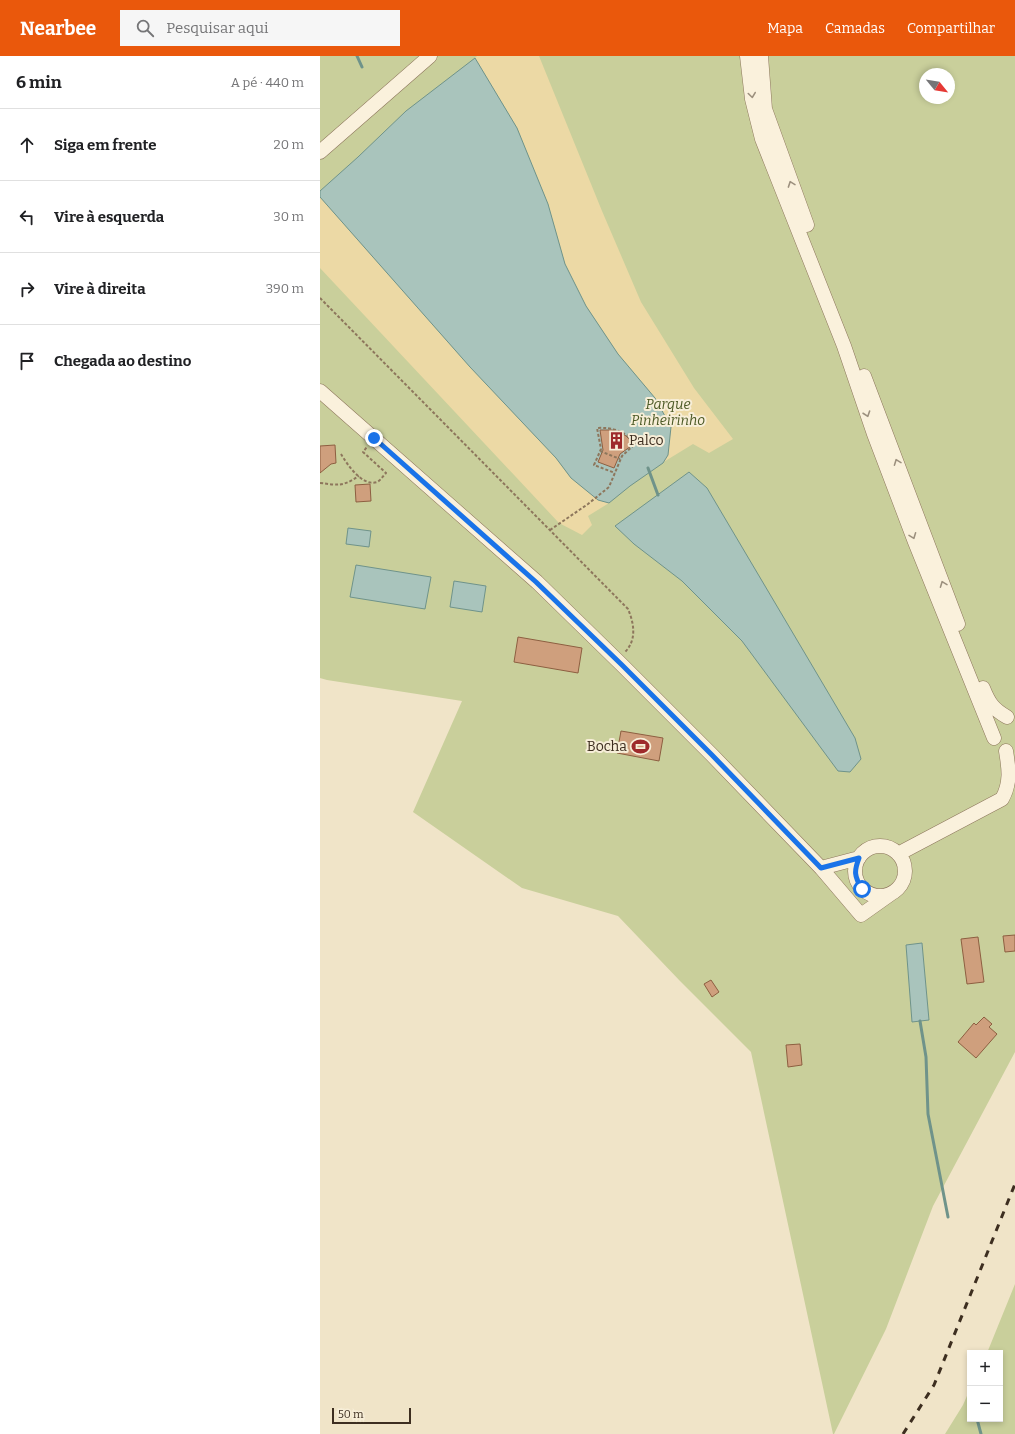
<!DOCTYPE html>
<html lang="pt">
<head>
<meta charset="utf-8">
<style>
	body { margin:0; font-family:Bitter,serif; background:#f6f6f6; color:#202124 }
	.controls { position:absolute; right:12px; bottom:12px; display:grid; overflow:hidden; border-radius:0px; box-shadow:0 2px 6px #0003 }
	.controls button { width:36px; height:36px; display:grid; place-items:center; padding:0; border:0; border-bottom:1px solid #e0e0e0; background:#fff; color:#202124; font:20px sans-serif }
	.compass { position:absolute; left:599px; top:12px; width:36px; height:36px; border-radius:50%; background:#fff; box-shadow:0 2px 6px #0003; rotate:120deg }
	.scale { position:absolute; left:12px; bottom:10px; width:79px; box-sizing:border-box; padding-left:4px; border:2px solid #3d2e20; border-top:0; font-size:11px; line-height:14px; white-space:nowrap; color:#3d2e20; -webkit-text-stroke:3px #f7eed8; paint-order:stroke }
	.stop { position:absolute; width:12px; height:12px; margin:-9px; border:3px solid #1a73e8; border-radius:50%; background:#fff }
	.stop.end { background:#1a73e8; border-color:#fff; box-shadow:0 1px 4px #0008 }
	.list { margin:0; padding:0; list-style:none }
	h2 { display:flex; justify-content:space-between; align-items:center; height:52px; margin:0; padding:0 16px; font-size:17px }
	h2 small { font-size:13px; font-weight:400; color:#757577 }
	.list li { display:grid; grid-template-columns:26px 1fr auto; gap:12px; align-items:center; box-sizing:border-box; height:72px; padding:0 16px; border-top:1px solid #e0e0e0 }
	.list b { display:block; font-size:15px; white-space:nowrap }
	.list em { font-size:13px; font-style:normal; color:#757577 }
	.icon { flex:none; width:22px; height:22px; fill:none; stroke:currentColor; stroke-width:2; stroke-linecap:round; stroke-linejoin:round }
	.map { position:relative; flex:none; width:695px; height:1378px; overflow:hidden }
	header { display:flex; align-items:center; gap:24px; box-sizing:border-box; height:56px; padding:0 20px; background:#ea580c; color:#fff }
	header strong { font-size:19px }
	nav { display:flex; gap:22px; margin-inline-start:auto; font-size:14px }
	.search { width:280px; height:36px; background:#f6f6f6; display:flex; align-items:center; gap:10px; box-sizing:border-box; padding:0 14px; border-radius:0px; color:#757577; font-size:15px }
	main { display:flex }
	aside { flex:1; background:#fff }
	.map>svg:first-child { display:block }
	.green { fill:#c9cf9b; fill-rule:evenodd }
	.sand { fill:#ecd9a5 }
	.water { fill:#a9c4bc; stroke:#6f938a }
	.lines { fill:none; stroke-linecap:round; stroke-linejoin:round }
	.stream { stroke:#6f938a; stroke-width:3 }
	.building { fill:#cf9f7d; stroke:#8d5f41 }
	.minor-casing { stroke:#8d765c; stroke-width:15 }
	.path { stroke:#8d765c; stroke-width:2; stroke-dasharray:3 2; stroke-linecap:butt }
	.minor { stroke:#faf1dc; stroke-width:14 }
	.rail { stroke:#3d2e20; stroke-width:3; stroke-dasharray:7 7; stroke-linecap:butt }
	.oneway { stroke:#9c907e }
	.route { stroke:#1a73e8; stroke-width:5 }
	.labels { text-anchor:middle; stroke-width:4; stroke-linejoin:round; paint-order:stroke }
	.park-label { font-size:14px; font-style:italic; fill:#4d5a26; stroke:#f7eed8 }
	.poi-label { font-size:14px; fill:#3d2e20; stroke:#f7eed8; text-anchor:start }
</style>
</head>
<body>
<header>
<strong>Nearbee</strong>
<div class="search"><svg class="icon" aria-label="search" viewBox="0 0 24 24"><circle cx="10" cy="10" r="6"/><path d="M15 15l6 6"/></svg>Pesquisar aqui</div>
<nav><a>Mapa</a><a>Camadas</a><a>Compartilhar</a></nav>
</header>
<main>
<aside>
<h2>6 min<small>A pé · 440 m</small></h2>
<ul class="list">
<li><svg class="icon" aria-label="ahead" viewBox="0 0 24 24"><path d="M12 20V5M6 11l6-6 6 6"/></svg><div><b>Siga em frente</b></div><em>20 m</em></li>
<li><svg class="icon" aria-label="left" viewBox="0 0 24 24"><path d="M17 20v-9H6M10 6l-5 5 5 5"/></svg><div><b>Vire à esquerda</b></div><em>30 m</em></li>
<li><svg class="icon" aria-label="right" viewBox="0 0 24 24"><path d="M7 20v-9h11M14 6l5 5-5 5"/></svg><div><b>Vire à direita</b></div><em>390 m</em></li>
<li><svg class="icon" aria-label="arrive" viewBox="0 0 24 24"><path d="M6 21V4h12l-3 4 3 4H6"/></svg><div><b>Chegada ao destino</b></div></li>
</ul>
</aside>
<div class="map">
<svg width="695" height="1378" viewBox="0 0 695 1378">
	<rect width="100%" height="100%" fill="#f0e4c8"/>
	<path class="green" d="M0,0H695V996L613,1150L566,1273L514,1378H513L431,996L360,925L298,860L202,832L93,756L142,645L7,624L0,622ZM605,18H629V42H605Z
		M695,1228V1378H625L643,1349L650,1333V1363H680V1297H667Z"/>
	<path class="sand" d="M157,0H219L282,155L321,246L374,332L413,383L389,397L373,388L342,407L348,399L335,342L298,298L266,250L245,208L228,148L197,72L155,2Z
		M0,141L150,311L236,402L251,422L278,444L289,447L268,460L272,469L262,479L239,467L0,212Z"/>
	<path class="water" d="M155,2L197,72L228,148L245,208L266,250L298,298L335,342L351,371L348,399L343,407L310,430L289,447L278,444L251,422L236,402L150,311L0,141V135L38,101L86,55Z
		M369,416L387,432L535,682L541,703L530,716L518,715L422,585L362,525L314,488L295,470Z
		M28,472L51,475L49,491L26,488Z
		M36,509L111,521L105,553L30,541Z
		M134,525L166,530L162,556L130,551Z
		M602,887L609,964L592,966L586,889Z"/>
	<g class="lines">
		<path class="stream" d="M37,0L42,11
			M328,412L338,439
			M600,965L606,1001L608,1058L628,1161
			M657,1363L661,1378"/>
	</g>
	<path class="building" d="M280,374H292L300,376L306,380L314,388L300,398L294,412L278,406L283,394Z
		M15,389L16,407L11,408L0,417V390Z
		M50,428L51,445L36,446L35,429Z
		M198,581L262,592L258,617L194,606Z
		M301,675L343,682L339,705L297,697Z
		M695,879V895L685,896L683,880Z
		M658,881L664,926L647,928L641,883Z
		M391,924L399,936L392,941L384,928Z
		M664,961L672,968L669,971L677,978L656,1002L638,986L654,967L656,969Z
		M480,988L482,1009L468,1011L466,989Z"/>
	<g class="lines">
		<defs>
			<path id="minor" d="M427,0L432,43L442,83L524,290L554,378L595,486L674,682
				M441,0L445,53L487,169
				M0,96L110,0
				M544,320L638,568
				M0,335L217,526L302,609L392,699L501,812L541,859L572,837
				M663,632C669,647 673,653 687,661
				M535 815a25 25 0 1 1 50 0a25 25 0 1 1-50 0Z
				M578,798L682,743C691,727 689,713 686,695
				M501,812L539,802"/>
		</defs>
		<use href="#minor" class="minor-casing"/>
		<path class="path" d="M0,242L308,553C314,567 317,584 305,596
			M280,395L300,403
			M21,398C27,408 42,431 57,426C61,424 63,420 66,417L43,396L47,391
			M0,427C19,429 22,431 39,420
			M230,474L268,448L289,431L302,400L316,387C305,376 294,371 277,372L281,393L274,409L295,417"/>
		<use href="#minor" class="minor"/>
		<path class="rail" d="M583,1378L614,1329L695,1128"/>
	</g>
	<defs><path id="oneway-chevron" d="M-2-3.5L2.5 0L-2 3.5" fill="none" stroke-width="1.6" stroke-linecap="round" stroke-linejoin="round"/></defs>
	<g class="oneway">
		<use href="#oneway-chevron" transform="translate(432 39) rotate(82)"/>
		<use href="#oneway-chevron" transform="translate(471 128) rotate(-110)"/>
		<use href="#oneway-chevron" transform="translate(547 358) rotate(71)"/>
		<use href="#oneway-chevron" transform="translate(577 406) rotate(-111)"/>
		<use href="#oneway-chevron" transform="translate(593 480) rotate(69)"/>
		<use href="#oneway-chevron" transform="translate(623 528) rotate(-111)"/>
	</g>
	<g class="lines">
		<path class="route" d="M54,382L216,526L302,609L392,699L501,812L539,802C534,815 534,820 542,833"/>
	</g>
	<defs>
		<symbol id="building-bare" viewBox="-9 -9 18 18"><path d="M-4-6H4V6H1V3H-1V6H-4ZM-2.5-4.3h1.7v1.8h-1.7ZM.8-4.3h1.7v1.8H.8ZM-2.5-1h1.7V.8h-1.7ZM.8-1h1.7V.8H.8Z" fill="#9e2a2b" stroke="#f7eed8" stroke-width="2.5" paint-order="stroke"/></symbol>
		<symbol id="stadium-bare" viewBox="-9 -9 18 18"><path d="M0-5a6.5 5 0 1 0 0 10a6.5 5 0 1 0 0-10ZM-3.5-1.8h7v3.6h-7Z" fill="#9e2a2b" stroke="#f7eed8" stroke-width="2.5" paint-order="stroke"/></symbol>
	</defs>
	<g fill-rule="evenodd">
		<use href="#building-bare" x="284" y="372" width="25" height="25"/>
		<use href="#stadium-bare" x="308" y="678" width="25" height="25"/>
	</g>
	<g class="labels">
		<g class="park-label">
			<text x="348" y="353">Parque<tspan x="348" dy="16">Pinheirinho</tspan></text>
		</g>
		<g class="poi-label">
			<text x="309" y="389">Palco</text>
			<text x="307" y="695" text-anchor="end">Bocha</text>
		</g>
	</g>
</svg>
<div class="controls">
<button>+</button>
<button>−</button>
</div>
<svg class="compass" viewBox="-18 -18 36 36"><path d="M0-13l5 13h-10z" fill="#e53935"/><path d="M0 13l5-13h-10z" fill="#757577"/></svg>
<div class="scale">50 m</div>
<div class="stop" style="left:542px;top:833px"></div>
<div class="stop end" style="left:54px;top:382px"></div>
</div>
</main>
</body>
</html>
